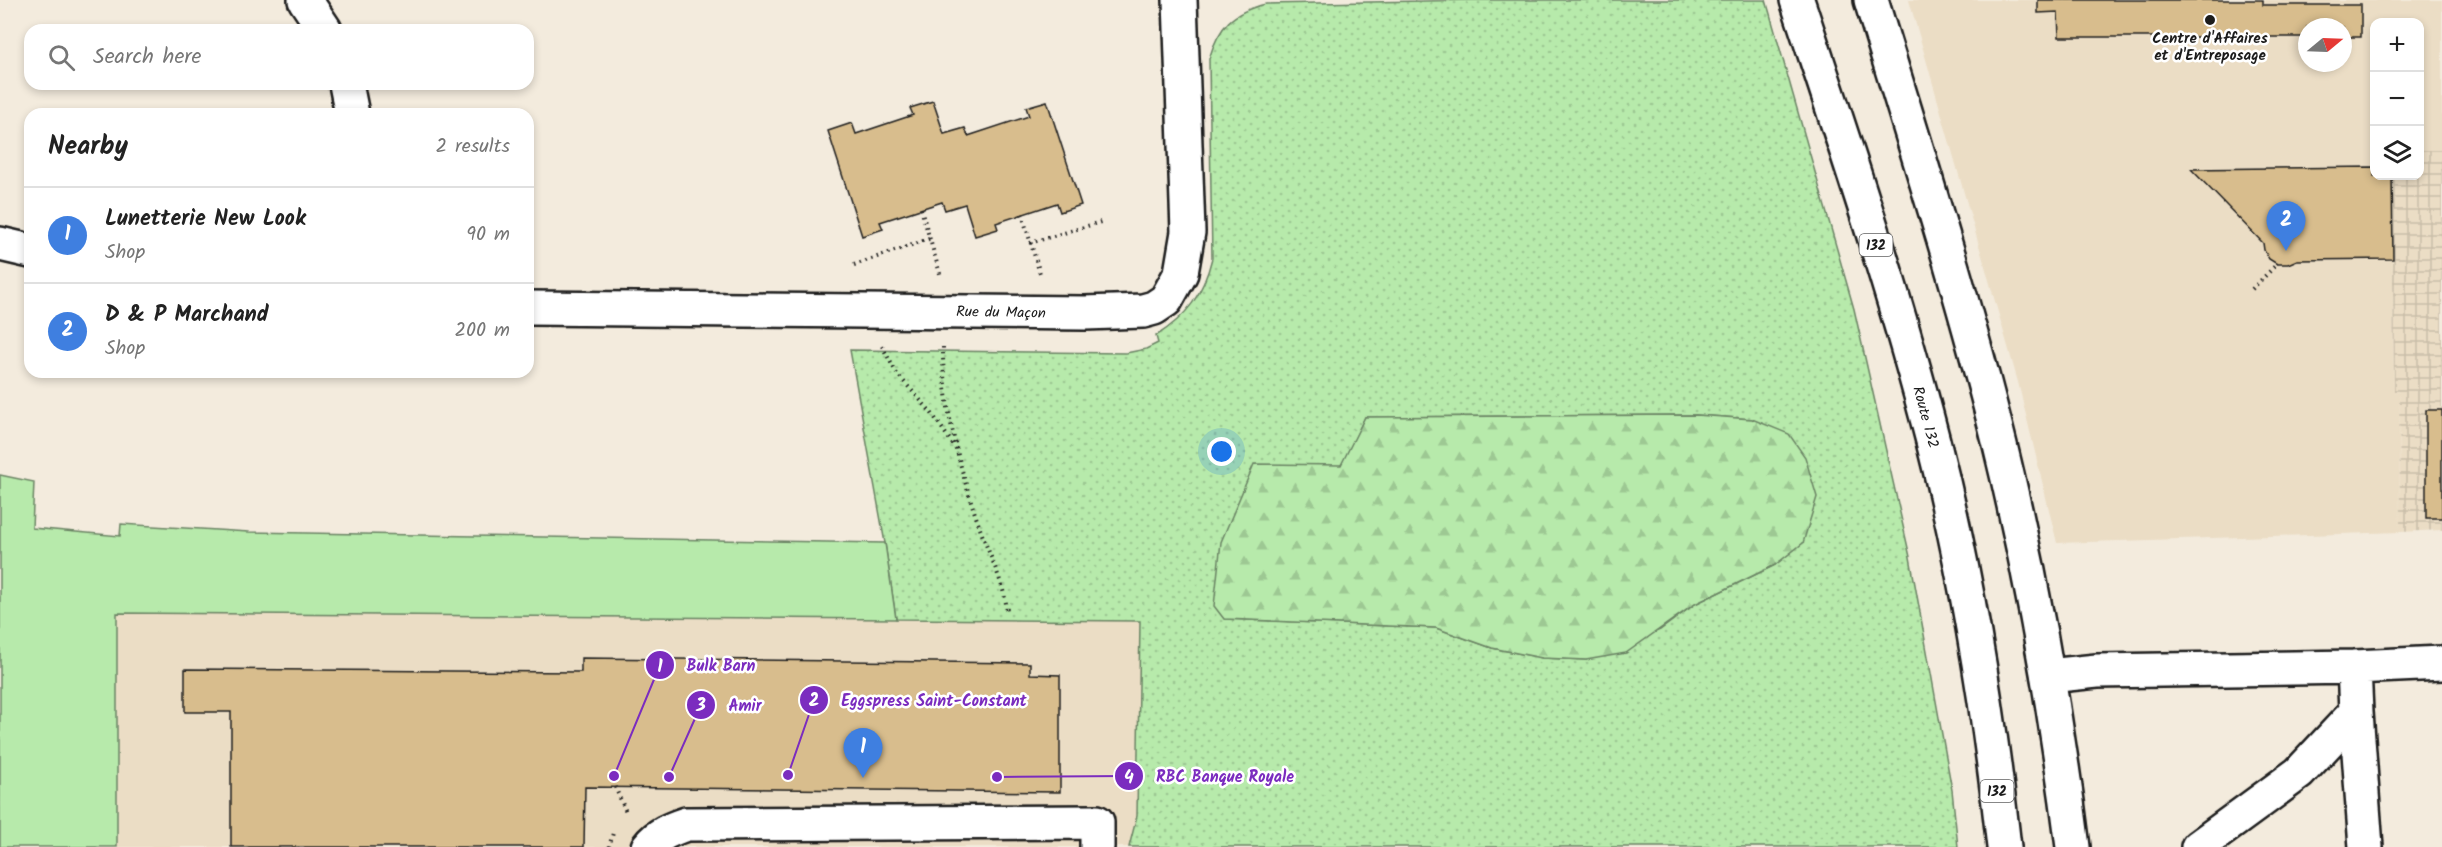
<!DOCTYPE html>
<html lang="en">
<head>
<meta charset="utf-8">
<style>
	body { margin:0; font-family:Kalam,sans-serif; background:#f2f2f2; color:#222 }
	.controls { position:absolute; right:18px; top:18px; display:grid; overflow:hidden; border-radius:12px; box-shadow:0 3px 9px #0003 }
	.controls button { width:54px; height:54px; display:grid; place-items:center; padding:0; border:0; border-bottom:2px solid #e0e0e0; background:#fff; color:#222; font:30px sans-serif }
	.compass { position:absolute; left:2298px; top:18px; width:54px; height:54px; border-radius:50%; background:#fff; box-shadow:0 3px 9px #0003; rotate:71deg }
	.you { position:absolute; left:1222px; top:452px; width:21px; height:21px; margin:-15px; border:4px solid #fff; border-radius:50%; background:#1a73e8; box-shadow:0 0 0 9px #1a73e833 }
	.badge { display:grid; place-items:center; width:39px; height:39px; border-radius:50%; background:#1c1c1c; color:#fff; font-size:20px; font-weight:700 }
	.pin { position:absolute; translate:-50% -50px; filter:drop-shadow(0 2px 3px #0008) }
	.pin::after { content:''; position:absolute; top:32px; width:21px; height:18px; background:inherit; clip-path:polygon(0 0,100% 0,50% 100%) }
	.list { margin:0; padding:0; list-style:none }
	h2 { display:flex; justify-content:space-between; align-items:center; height:78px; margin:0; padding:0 24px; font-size:26px }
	h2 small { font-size:20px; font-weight:400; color:#767676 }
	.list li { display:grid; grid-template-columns:39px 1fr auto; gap:18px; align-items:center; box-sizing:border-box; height:96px; padding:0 24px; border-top:2px solid #e0e0e0 }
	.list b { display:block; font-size:22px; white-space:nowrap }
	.list p { margin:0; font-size:20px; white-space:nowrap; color:#767676 }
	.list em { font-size:20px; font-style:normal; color:#767676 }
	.icon { flex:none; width:33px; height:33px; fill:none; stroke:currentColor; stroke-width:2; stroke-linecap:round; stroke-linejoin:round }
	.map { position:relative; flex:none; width:2442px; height:847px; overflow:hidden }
	.search { position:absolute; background:#fff; box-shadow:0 3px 9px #0003; left:24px; top:24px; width:510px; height:66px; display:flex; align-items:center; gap:15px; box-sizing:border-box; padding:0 21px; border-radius:18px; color:#767676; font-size:22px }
	.panel { position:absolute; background:#fff; box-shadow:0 3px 9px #0003; left:24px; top:108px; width:510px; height:270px; border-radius:18px }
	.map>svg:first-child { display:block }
	.built { fill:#ebddc5; fill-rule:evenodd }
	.industrial { fill:url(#industrial-grid) }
	.grass { fill:url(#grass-dots); stroke:#6a8364; stroke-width:1.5; fill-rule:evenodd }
	.forest { fill:url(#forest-firs); stroke:#6a8364; stroke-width:1.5 }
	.park { fill:#b7eaab; stroke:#6a8364; stroke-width:1.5 }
	.building { fill:#d8bd8d; stroke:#1c1c1c; stroke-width:1.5 }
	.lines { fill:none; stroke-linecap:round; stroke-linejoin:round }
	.minor-casing { stroke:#1c1c1c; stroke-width:38 }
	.highway-casing { stroke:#1c1c1c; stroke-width:38 }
	.path { stroke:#1c1c1c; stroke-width:4; stroke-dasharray:1.5 4.5; stroke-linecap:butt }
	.minor { stroke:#fff; stroke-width:33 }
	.highway { stroke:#fff; stroke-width:33 }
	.poi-dot { fill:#1c1c1c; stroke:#fff; stroke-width:2 }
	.labels { text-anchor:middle; stroke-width:5; stroke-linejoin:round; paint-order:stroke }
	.shield { fill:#fff; stroke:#606060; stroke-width:1.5 }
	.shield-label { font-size:14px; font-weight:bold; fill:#1c1c1c }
	.poi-label { font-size:15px; font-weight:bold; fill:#1c1c1c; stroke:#fff }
	.street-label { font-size:15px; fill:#1c1c1c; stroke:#fff }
	.leader { fill:none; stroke:#7b2cbf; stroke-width:2 }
	.callout-dot { fill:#7b2cbf; stroke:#fff; stroke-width:2 }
	.mark-label { font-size:18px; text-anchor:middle; font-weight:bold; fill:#fff }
	.callout-label { font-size:16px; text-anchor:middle; font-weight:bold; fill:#7b2cbf; stroke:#fff; stroke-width:5; stroke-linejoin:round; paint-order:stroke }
</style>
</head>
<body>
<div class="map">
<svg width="2442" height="847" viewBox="0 0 2442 847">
	<defs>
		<pattern id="industrial-grid" width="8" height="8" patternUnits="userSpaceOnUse" patternTransform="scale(1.5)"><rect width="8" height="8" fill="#ebddc5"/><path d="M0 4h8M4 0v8" fill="none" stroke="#c9bda9"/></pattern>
		<pattern id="grass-dots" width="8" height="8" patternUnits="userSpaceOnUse" patternTransform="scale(1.5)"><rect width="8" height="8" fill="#b7eaab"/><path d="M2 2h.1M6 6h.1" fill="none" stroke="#9dc893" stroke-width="1.8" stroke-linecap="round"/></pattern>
		<pattern id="forest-firs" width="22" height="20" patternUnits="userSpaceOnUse" patternTransform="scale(1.5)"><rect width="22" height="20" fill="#b7eaab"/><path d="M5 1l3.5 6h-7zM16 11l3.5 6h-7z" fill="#9dc893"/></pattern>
	</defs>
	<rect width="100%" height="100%" fill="#f3ebdd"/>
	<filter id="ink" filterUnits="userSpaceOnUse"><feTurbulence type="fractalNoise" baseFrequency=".0167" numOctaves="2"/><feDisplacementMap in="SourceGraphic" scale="12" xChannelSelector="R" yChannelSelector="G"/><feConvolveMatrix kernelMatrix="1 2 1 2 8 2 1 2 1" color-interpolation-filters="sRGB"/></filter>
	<g filter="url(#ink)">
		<path class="built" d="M1909,0H2442V150H2420V22H2374V176H2392L2394,391L2399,392L2400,532L2057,543L2018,382ZM2307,27H2343V63H2307Z
			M117,613L1140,621L1137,816L1134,834L1129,847H117Z"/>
		<path class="industrial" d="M2420,150H2442V530L2400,532L2399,392L2394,391L2392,176H2420Z"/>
		<path class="grass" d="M1473,0H1766L1854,309L1910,557L1952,790L1958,847H1129L1137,816L1140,621L896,619L885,543L850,350L1126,353L1146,349L1158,343L1156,336C1187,316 1203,295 1212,258L1209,59C1219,26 1232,12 1266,4ZM1696,415L1752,419L1775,565L1695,604L1660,630L1586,660L1542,658L1492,648L1436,628L1225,619L1342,465L1365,417Z"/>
		<path class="forest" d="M1696,415L1752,419L1789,434L1805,457L1817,497L1803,543L1775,565L1695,604L1626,653L1586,660L1542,658L1492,648L1436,628L1224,619L1214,606L1221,542L1254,464L1341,465L1365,417Z"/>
		<path class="park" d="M0,475L34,482L32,528L120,536L121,524L249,532L885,543L896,619L117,613V847H0Z"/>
		<path class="building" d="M2038,0H2263V5H2361V37H2343V27H2307V37H2059L2058,12L2038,13Z
			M933,101L944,134L965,128L968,136L1029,116L1026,107L1047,101L1081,205L1060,212L1057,203L996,223L998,229L975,236L965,204L945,210L942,202L880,222L883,229L862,236L828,131L852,123L856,134L913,115L910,108Z
			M2374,167V176H2392L2393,259L2297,260L2288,264H2277L2269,259L2264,250L2263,243L2191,169Z
			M2426,410H2442V518H2426Z
			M581,658L1030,663V674L1060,675V792L585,787L584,847H231V712H185V669L581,672Z"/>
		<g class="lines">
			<defs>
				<path id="minor" d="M305,0L325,30
					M346,84L352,114
					M0,244L30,251
					M528,308L1085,313L1143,311L1154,308L1166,300L1181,273L1188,232L1180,0
					M2048,676L2097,671L2354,667L2442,663
					M2356,712L2366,847
					M648,847C658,834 671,829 686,824L1097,822V847
					M2198,847L2299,773L2356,712L2354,667"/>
				<path id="highway" d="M1797,0C1845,146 1895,292 1933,441C1967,574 1989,711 2004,847
					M1871,0C1916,148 1963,295 2000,445C2032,577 2056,712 2073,847"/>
			</defs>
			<use href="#minor" class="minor-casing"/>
			<use href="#highway" class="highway-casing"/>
			<path class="path" d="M921,209L941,277
				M1022,214L1041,277
				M1030,243L1104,221
				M854,265L929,239
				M2252,289L2277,264
				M882,346L897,374L931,412L956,449
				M943,347C942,406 963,481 983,537C992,561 1005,586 1007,612
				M615,787L627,814
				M609,847L613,833"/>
			<use href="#minor" class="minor"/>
			<use href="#highway" class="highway"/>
		</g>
	</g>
	<circle class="poi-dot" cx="2210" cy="20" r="6"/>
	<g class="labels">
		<g class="shield">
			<rect x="1859.5" y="234" width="33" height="22" rx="4.5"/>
			<rect x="1980.5" y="780" width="33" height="22" rx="4.5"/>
		</g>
		<g class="shield-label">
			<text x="1876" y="250">132</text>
			<text x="1997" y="796">132</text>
		</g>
		<g class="poi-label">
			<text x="2210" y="43">Centre d'Affaires<tspan x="2210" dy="17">et d'Entreposage</tspan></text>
		</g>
		<g class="street-label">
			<text transform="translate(1001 312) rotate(1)" y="5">Rue du Maçon</text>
			<text transform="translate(1926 417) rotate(75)" y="5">Route 132</text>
		</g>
	</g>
	<path class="leader" d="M614 776L660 665M788 775L814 700M669 777L701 705M997 777L1129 776"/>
	<g class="callout-dot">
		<circle cx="614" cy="776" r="6"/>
		<circle cx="788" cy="775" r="6"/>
		<circle cx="669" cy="777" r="6"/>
		<circle cx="997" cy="777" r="6"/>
		<circle cx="660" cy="665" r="15"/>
		<circle cx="814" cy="700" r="15"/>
		<circle cx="701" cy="705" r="15"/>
		<circle cx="1129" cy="776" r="15"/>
	</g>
	<g class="mark-label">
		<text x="660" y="672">1</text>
		<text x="814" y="706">2</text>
		<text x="701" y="711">3</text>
		<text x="1129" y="783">4</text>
	</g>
	<g class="callout-label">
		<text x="721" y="671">Bulk Barn</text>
		<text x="934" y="706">Eggspress Saint-Constant</text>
		<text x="745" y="711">Amir</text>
		<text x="1225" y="782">RBC Banque Royale</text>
	</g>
</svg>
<div class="controls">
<button>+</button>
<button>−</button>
<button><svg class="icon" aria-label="layers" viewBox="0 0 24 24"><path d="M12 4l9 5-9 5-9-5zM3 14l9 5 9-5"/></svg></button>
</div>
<svg class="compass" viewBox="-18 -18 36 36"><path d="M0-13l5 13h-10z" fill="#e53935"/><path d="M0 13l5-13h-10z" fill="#767676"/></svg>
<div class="you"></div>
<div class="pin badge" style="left:863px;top:778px;background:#3f7fe0">1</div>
<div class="pin badge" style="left:2286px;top:251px;background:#3f7fe0">2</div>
<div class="search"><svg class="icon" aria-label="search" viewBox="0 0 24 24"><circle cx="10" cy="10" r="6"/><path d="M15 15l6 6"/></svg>Search here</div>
<section class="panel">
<h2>Nearby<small>2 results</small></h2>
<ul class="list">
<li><span class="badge" style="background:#3f7fe0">1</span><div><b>Lunetterie New Look</b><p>Shop</p></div><em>90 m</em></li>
<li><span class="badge" style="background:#3f7fe0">2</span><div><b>D &amp; P Marchand</b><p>Shop</p></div><em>200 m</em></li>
</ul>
</section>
</div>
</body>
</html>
